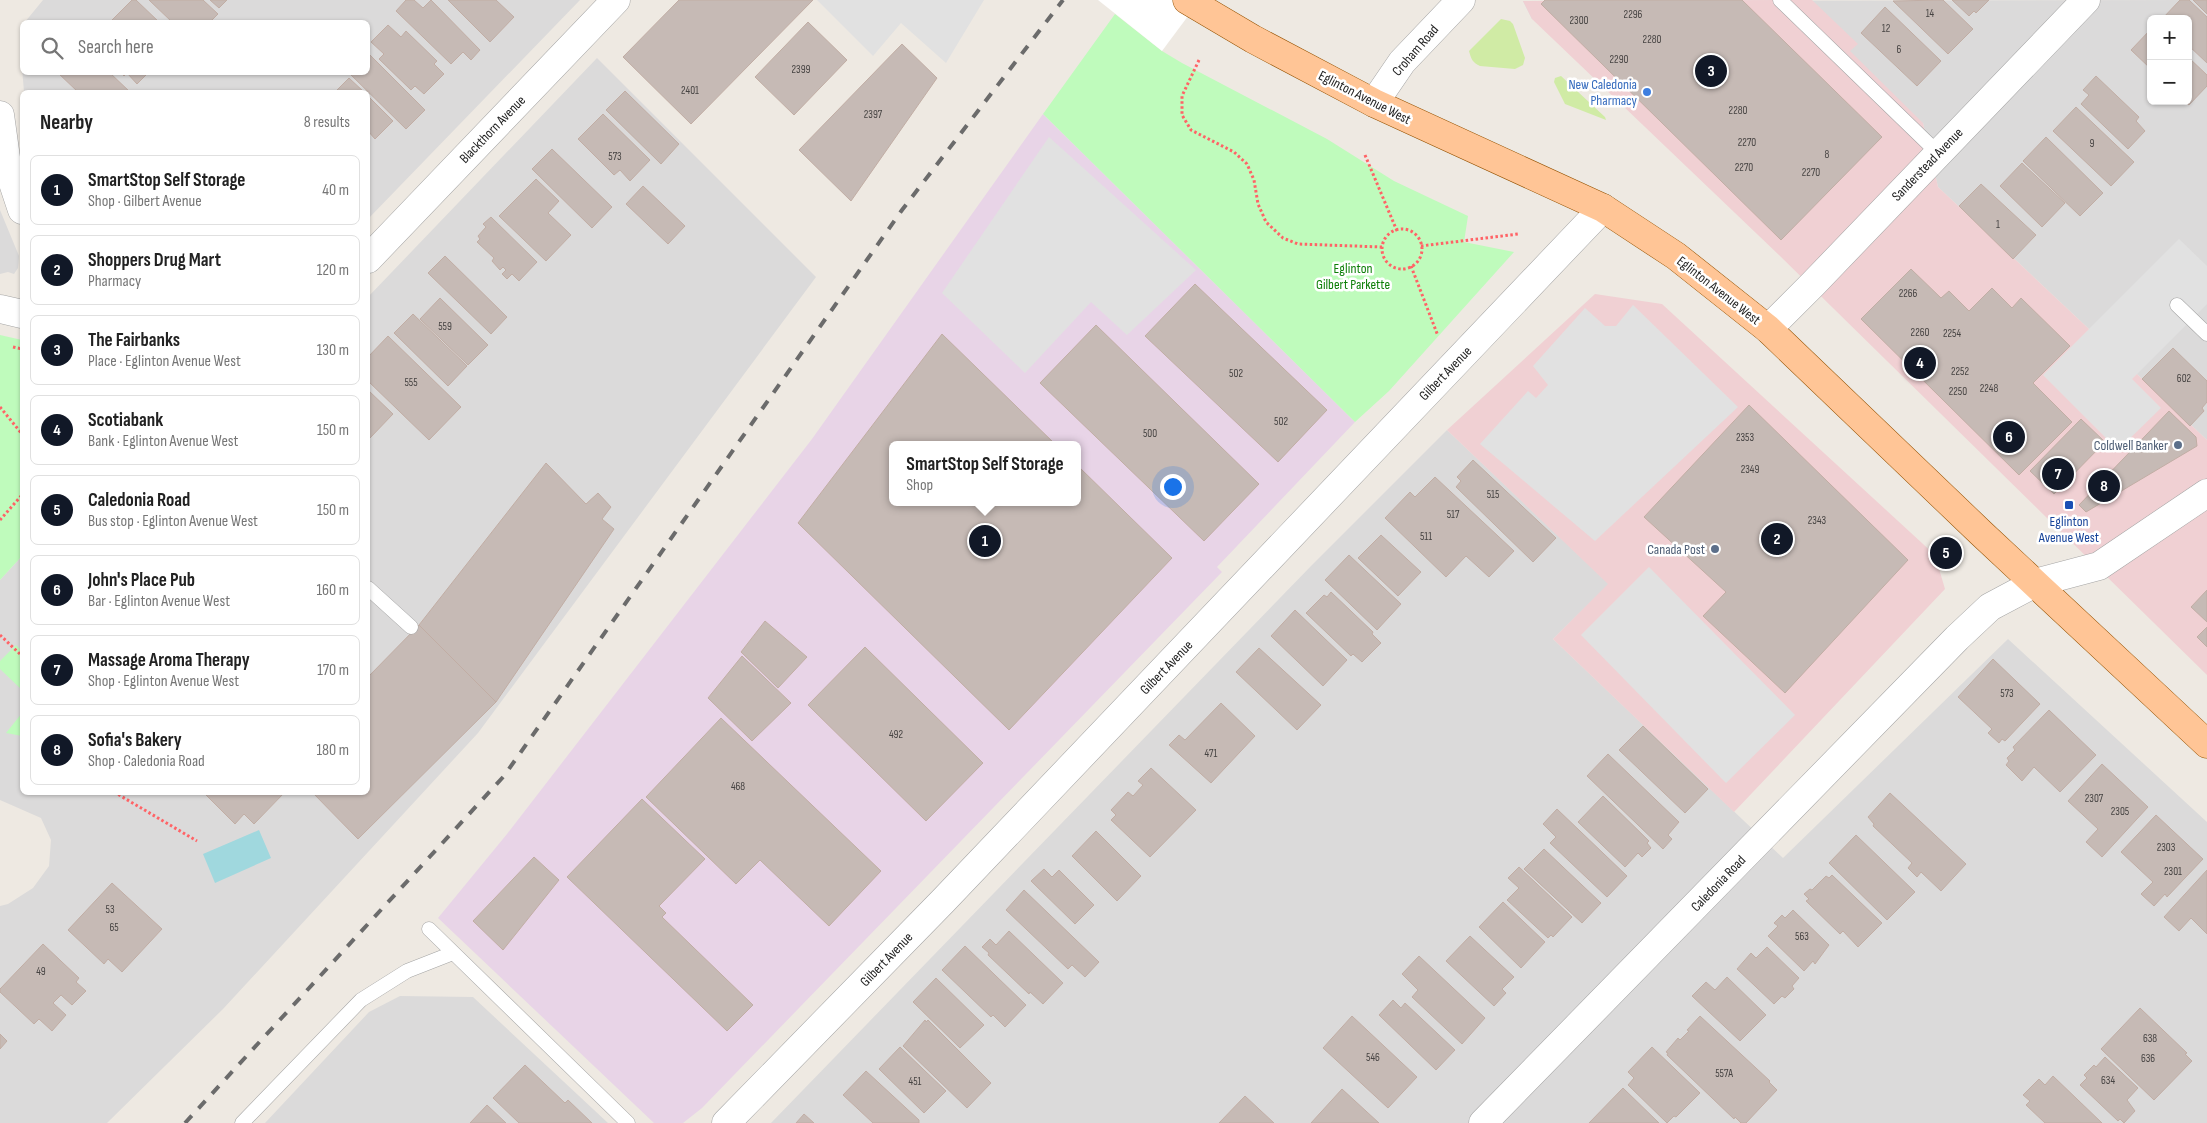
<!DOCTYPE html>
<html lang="en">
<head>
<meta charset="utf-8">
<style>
	body { margin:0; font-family:"Sofia Sans Condensed",sans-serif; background:#f6f6f6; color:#222 }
	.controls { position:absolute; right:15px; top:15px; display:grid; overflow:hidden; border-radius:8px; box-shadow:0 1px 4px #0004 }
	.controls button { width:45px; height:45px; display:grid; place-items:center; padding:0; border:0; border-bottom:1px solid #e0e0e0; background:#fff; color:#222; font:25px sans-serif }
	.you { position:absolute; left:1172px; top:486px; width:18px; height:18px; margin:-12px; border:4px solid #fff; border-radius:50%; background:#1a73e8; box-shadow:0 0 0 8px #1a73e833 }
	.badge { display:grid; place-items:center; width:32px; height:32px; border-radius:50%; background:#111827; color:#fff; font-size:16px; font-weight:700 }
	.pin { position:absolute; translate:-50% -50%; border:2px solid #fff; box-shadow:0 1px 5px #0006 }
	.popup { position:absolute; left:889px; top:441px; width:192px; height:65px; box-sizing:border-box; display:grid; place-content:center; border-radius:8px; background:#fff; filter:drop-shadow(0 1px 4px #0005); font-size:16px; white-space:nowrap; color:#767676 }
	.popup b { font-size:19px; color:#222 }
	.popup::after { content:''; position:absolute; left:50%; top:100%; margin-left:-10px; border:10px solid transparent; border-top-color:#fff }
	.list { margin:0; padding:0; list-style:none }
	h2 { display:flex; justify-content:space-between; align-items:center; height:65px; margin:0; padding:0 20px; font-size:21px }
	h2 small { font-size:16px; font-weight:400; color:#767676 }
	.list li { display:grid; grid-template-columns:32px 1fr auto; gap:15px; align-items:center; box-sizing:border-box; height:70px; margin:0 10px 10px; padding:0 10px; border:1px solid #e0e0e0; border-radius:8px }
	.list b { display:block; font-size:19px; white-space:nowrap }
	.list p { margin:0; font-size:16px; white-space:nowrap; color:#767676 }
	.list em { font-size:16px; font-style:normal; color:#767676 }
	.icon { flex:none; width:28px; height:28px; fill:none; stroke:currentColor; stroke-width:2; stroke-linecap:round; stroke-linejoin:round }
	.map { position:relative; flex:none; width:2207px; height:1123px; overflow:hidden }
	.search { position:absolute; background:#fff; box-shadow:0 1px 4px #0004; left:20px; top:20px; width:350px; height:55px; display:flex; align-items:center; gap:12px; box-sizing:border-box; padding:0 18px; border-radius:8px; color:#767676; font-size:19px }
	.panel { position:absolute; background:#fff; box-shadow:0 1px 4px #0004; left:20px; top:90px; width:350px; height:705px; border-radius:8px }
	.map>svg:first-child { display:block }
	.residential { fill:#dbdada; fill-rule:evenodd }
	.commercial { fill:#f0d0d3 }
	.industrial { fill:#e8d4e7; fill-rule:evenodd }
	.grass { fill:#d0eba5 }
	.park { fill:#bffbbc }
	.parking { fill:#e1e1e1 }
	.water { fill:#a0d8de }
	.pier { fill:#fff }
	.building { fill:#c6bab5; stroke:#c1ada4 }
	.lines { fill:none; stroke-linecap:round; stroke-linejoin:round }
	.service-casing { stroke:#a4a4a4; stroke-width:15 }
	.minor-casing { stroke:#a4a4a4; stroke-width:29 }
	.tertiary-casing { stroke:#a4a4a4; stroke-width:29 }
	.primary-casing { stroke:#955200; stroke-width:29 }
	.path { stroke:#ff6366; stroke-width:3; stroke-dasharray:2.5 2.5; stroke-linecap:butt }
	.service { stroke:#fff; stroke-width:14 }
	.minor { stroke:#fff; stroke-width:28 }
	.tertiary { stroke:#fff; stroke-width:28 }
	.primary { stroke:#ffc596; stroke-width:28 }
	.rail { stroke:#6b6b6b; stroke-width:4; stroke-dasharray:10 10; stroke-linecap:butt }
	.shop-dot { fill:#3f7fe0; stroke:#fff; stroke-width:2 }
	.service-dot { fill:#5c6f8a; stroke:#fff; stroke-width:2 }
	.transit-dot { fill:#1a4fb4; stroke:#fff; stroke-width:2 }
	.labels { text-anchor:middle; stroke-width:5; stroke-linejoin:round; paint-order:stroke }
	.number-label { font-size:11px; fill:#474443 }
	.street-label { font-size:14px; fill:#1d1d1d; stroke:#fff }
	.shop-label { font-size:14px; fill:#366cbe; stroke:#fff; text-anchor:end }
	.park-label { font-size:14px; fill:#0c7e07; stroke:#fff }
	.service-label { font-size:14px; fill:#4e5e75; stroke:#fff; text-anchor:end }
	.transit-label { font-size:14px; fill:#164399; stroke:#fff }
</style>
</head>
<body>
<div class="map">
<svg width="2207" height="1123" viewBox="0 0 2207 1123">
	<rect width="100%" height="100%" fill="#eee9e2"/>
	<path class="residential" d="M43,0H580L368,219V92H24L20,42L22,25V72H368V22H25Z
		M2207,0V440L1938,187L1923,123L1532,19L1523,1ZM2151,19H2188V101H2151Z
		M597,58L816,277L478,733L223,1009L107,1123H0V906L8,904L33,888L49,866L51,840L41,818L0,800V580L22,556V792H368V297Z
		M0,210L19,256L18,268L14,274L8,272L0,274Z
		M1447,430L1609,584L1553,639L1783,858L2008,639L2207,822V1123H771L1311,566Z
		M400,996L473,997L608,1123H265L369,1012Z"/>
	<path class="commercial" d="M1812,0L1858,44L1850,51L1923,123L1938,187L2207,440V675L1780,256L1532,19L1523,1Z
		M1595,294L1662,304L1935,555L1945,589L1734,812L1553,639L1608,584L1447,430Z"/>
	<path class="industrial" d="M1043,114L1355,422L1217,567L1222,572L702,1108L683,1123H654L438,918L507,834L812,439ZM892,445H1078V502H892Z"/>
	<path class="grass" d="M1501,19L1510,21L1513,24L1525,58L1523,65L1515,69L1480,66C1473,63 1471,59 1469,51Z
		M1561,76L1605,117L1606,120L1565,104L1554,82L1555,78Z"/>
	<path class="park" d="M1115,14L1162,51L1182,63L1327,139L1394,181L1468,216L1464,242L1514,252L1389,391L1355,422L1043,114Z
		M0,335L22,340V556L0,580Z
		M16,645L22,651V690L0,669V661Z
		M22,713V736L6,733Z"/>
	<path class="parking" d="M817,0H984L946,63L901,23L873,56Z
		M1049,137L1196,270L1127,335L1091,302L1025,373L942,293Z
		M2179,239L2207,266V304L2132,379L2161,408L2118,450L2043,375Z
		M1633,305L1738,407L1595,541L1480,444L1528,391L1536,398L1548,385L1533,366L1585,308L1605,326H1616Z
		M1649,567L1795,715L1726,783L1581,635Z"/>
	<path class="water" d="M259,830L271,858L215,883L203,854Z"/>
	<path class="pier" d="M1098,0H1200L1162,51Z"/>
	<path class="building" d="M132,0H136L159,22H110Z
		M149,0H203L218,14L210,22H172Z
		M210,0H227L219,8Z
		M406,0H414L423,8L431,0L480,50L471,60L463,52L451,64L396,11Z
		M448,0H496L514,17L490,42Z
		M679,0H813L691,124L623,57Z
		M1545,0H1742L1882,137L1781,240L1541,4Z
		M1943,0L1973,29L1948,54L1893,1Z
		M1952,0H1989L1976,13L1974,11L1969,16Z
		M2180,0H2189L2207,17V63L2188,45V19H2162Z
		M2193,0H2207V14Z
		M1885,7L1941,61L1917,86L1861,33Z
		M808,22L847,60L794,115L755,77Z
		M388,25L401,37L406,31L437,61L434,64L444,74L424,94L415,86L411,90L379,59L384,54L371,42Z
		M2151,29V69L2131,50Z
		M902,44L937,78L851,201L799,150Z
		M368,53L425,110L406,129L348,72H368Z
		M2188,57L2207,75V86L2189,105L2184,101H2188Z
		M57,72H109L130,92H78Z
		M120,72H148V73L137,84L127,73L124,76Z
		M2096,76L2139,117L2136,121L2145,131L2128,149L2081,104L2089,95L2083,90Z
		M349,78L364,92H335Z
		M625,91L679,144L661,164L606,110Z
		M368,96L393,121L375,139L368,131Z
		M2076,107L2134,162L2111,186L2053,131Z
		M603,114L650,160L630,181L620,170L614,175L578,139Z
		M2046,137L2103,193L2080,216L2023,161Z
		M552,149L612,207L592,228L532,169Z
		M2022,163L2065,203L2042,227L2000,186Z
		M536,179L559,201L548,213L571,235L546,261L499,216Z
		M1981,184L2036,235L2013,259L1959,206Z
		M643,186L685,226L668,244L626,204Z
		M491,217L537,262L519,281L512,274L507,279L502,274L506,270L503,267L500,270L492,261L494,258L477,242L480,239L478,236L486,227L483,224Z
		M445,256L507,317L491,334L428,273Z
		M1911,269L1941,298L1949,291L1969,311L1992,288L2012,308L2021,298L2070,346L2033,383L2072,422L2019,475L1861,319Z
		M1195,284L1327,410L1278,462L1145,336Z
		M440,298L488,345L468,365L420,319Z
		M413,314L467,366L448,386L394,333Z
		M1096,325L1259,484L1204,541L1040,383Z
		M942,334L1056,445H892V502H1078V466L1172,558L1009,730L798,523Z
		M388,336L461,407L429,440L368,381V357Z
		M2173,348L2207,381V402L2202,408L2204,411L2190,426L2142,379Z
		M368,390L393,414L370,438L368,436Z
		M1749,405L1908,560L1785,693L1703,616L1726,592L1644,517Z
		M2169,411L2196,437L2197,446L2086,512L2079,505Z
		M2081,419L2105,442L2054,494L2030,471Z
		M1473,460L1556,538L1533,562L1456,487L1461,481L1457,477Z
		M546,463L586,504L598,493L611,507L602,519L614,529L496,702L419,625Z
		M1435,477L1514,551L1489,577L1466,556L1446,577L1385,518L1410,492L1415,497Z
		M1381,535L1421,572L1398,596L1358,558Z
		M1349,555L1401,604L1377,630L1325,580Z
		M2207,590V622L2191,607Z
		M1331,592L1373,632L1372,634L1381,643L1362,662L1353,654L1351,656L1306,613L1324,595L1327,597Z
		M1295,610L1347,660L1323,686L1271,636Z
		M765,621L807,657L778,688L741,652Z
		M419,625L496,702L358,839L312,792H368V677Z
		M2207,627V647L2197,637Z
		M865,647L983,763L926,821L808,705Z
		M1259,648L1321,705L1297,730L1236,672Z
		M742,656L791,703L752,741L708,698Z
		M1993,659L2040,704L2005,741L2002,739L1999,743L1988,733L1992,729L1958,697Z
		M1221,703L1255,736L1211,783L1169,745L1179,735L1185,740Z
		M2049,710L2096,755L2060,792L2034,767L2022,781L2006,765L2009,761L2007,758L2015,750L2013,747Z
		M721,718L881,871L829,926L760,860L736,884L646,797Z
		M1643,726L1708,789L1685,813L1619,750Z
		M1608,754L1679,822L1668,835L1672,839L1663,849L1587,776Z
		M2102,764L2148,807L2102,857L2086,842L2098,829L2068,801Z
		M1151,768L1196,810L1150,857L1111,820L1116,815L1111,810L1128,792L1133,796L1143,785L1138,781Z
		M203,792H285L254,824L244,814L235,824Z
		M1890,793L1966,864L1941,891L1921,872L1917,877L1908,868L1912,863L1873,826L1874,824L1868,817Z
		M1603,796L1649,841L1647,843L1651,848L1642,857L1638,853L1625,867L1578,822Z
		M642,799L705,859L659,906L666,913L662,917L753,1005L727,1031L567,877Z
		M1557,809L1627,876L1607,897L1550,843L1556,837L1543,824Z
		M2156,815L2203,859L2167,897L2165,894L2154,906L2141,894L2153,882L2121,852Z
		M1096,831L1141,876L1117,901L1072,856Z
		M1856,835L1915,892L1887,920L1829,863Z
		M1544,849L1601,903L1582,923L1524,869Z
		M534,857L559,880L503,950L473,921Z
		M1519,867L1572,917L1553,937L1551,935L1548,938L1507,900L1519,888L1508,878Z
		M1044,869L1052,877L1059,870L1094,905L1075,924L1031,881Z
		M2207,870V934L2191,918L2179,931L2164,917Z
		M1832,875L1882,923L1858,947L1843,931L1840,934L1806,901L1809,899L1804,894L1810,889L1812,890L1826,876L1829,878Z
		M112,883L162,929L122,972L108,959L104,964L68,930Z
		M1024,890L1099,962L1085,977L1072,965L1068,969L1006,910Z
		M1503,902L1545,942L1521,968L1479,927Z
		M1793,910L1829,945L1815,964L1813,961L1804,971L1768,936L1778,926L1774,923L1782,915L1785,918Z
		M1009,931L1063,983L1043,1004L1030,992L1029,994L988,955L989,953L982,947L990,939L996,945Z
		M1470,936L1514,977L1502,989L1506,993L1494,1006L1446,961Z
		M43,944L79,978L76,982L86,991L72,1005L61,995L53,1003L66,1015L52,1031L39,1019L34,1024L0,992V989Z
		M965,946L1026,1005L1005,1027L993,1015L991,1017L942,970Z
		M1767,947L1799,978L1792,986L1794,989L1785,998L1782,996L1774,1004L1737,969L1751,953L1756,958Z
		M1419,956L1485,1018L1462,1044L1412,997L1418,990L1402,974Z
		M1727,977L1766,1015L1740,1041L1692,996L1706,982L1715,990Z
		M936,978L984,1025L960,1048L913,1002Z
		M1393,1000L1401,1008L1405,1003L1455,1050L1436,1070L1379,1015Z
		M2140,1008L2187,1053L2185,1054L2192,1061L2154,1100L2101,1049Z
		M1352,1016L1417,1077L1388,1108L1323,1048Z
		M1700,1016L1770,1081L1769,1082L1777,1090L1746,1123H1741L1735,1117L1734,1119L1667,1055L1668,1053L1666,1052L1678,1038L1680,1040L1689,1031L1687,1030Z
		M925,1020L926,1022L928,1020L991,1083L967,1108L903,1046Z
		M0,1034L7,1041L0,1049Z
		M900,1047L946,1091L924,1113L879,1069Z
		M1652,1047L1700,1093L1676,1117L1674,1116L1667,1123L1628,1085L1634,1078L1628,1072Z
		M2105,1057L2138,1088L2127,1100L2135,1111L2124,1123L2120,1119L2118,1121L2080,1085L2087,1078L2084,1075L2094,1065L2096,1067Z
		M525,1065L565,1103L568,1100L592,1123H519L493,1098Z
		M866,1071L919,1120V1123H873L843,1095Z
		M2053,1076L2102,1123H2045L2026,1105L2030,1101L2023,1095L2039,1079L2045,1085Z
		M1623,1088L1659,1123H1589Z
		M1342,1089L1379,1123H1311Z
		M1245,1096L1274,1123H1219Z
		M487,1105L506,1123H470Z
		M804,1114L814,1123H796Z"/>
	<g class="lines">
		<defs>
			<path id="service" d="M1780,0L1938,153
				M2177,305L2207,334
				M368,588L411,627
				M429,929L628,1123
				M242,1123L361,1000L407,971L453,953"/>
			<path id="minor" d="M1374,103L1402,62L1461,0
				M0,115L7,165L22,210
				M368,259L616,0
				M0,309L22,314
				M1768,329L1813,284L2086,0
				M726,1123L943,901L1603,208"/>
			<path id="tertiary" d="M1483,1123L1957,638L1990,607L2035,583L2099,566L2207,493"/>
			<path id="primary" d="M1187,0L1253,39L1374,103L1603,208L1676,256L1768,329L1981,533L2207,744"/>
		</defs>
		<use href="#service" class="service-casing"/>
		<use href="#minor" class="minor-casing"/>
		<use href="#tertiary" class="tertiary-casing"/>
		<use href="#primary" class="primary-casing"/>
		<path class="path" d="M1199,60L1182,96V115L1191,130L1234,152L1247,164L1254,180L1258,204L1266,222L1283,238L1298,244L1382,247
			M1365,155L1397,231
			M1382 249a20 20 0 1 1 40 0a20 20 0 1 1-40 0Z
			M1421,246L1518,234
			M1411,266L1438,336
			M13,347L22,349
			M0,407L22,434
			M0,520L22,495
			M0,635L22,656
			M114,792L197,841"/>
		<use href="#service" class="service"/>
		<use href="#minor" class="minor"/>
		<use href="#tertiary" class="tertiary"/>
		<use href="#primary" class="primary"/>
		<path class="rail" d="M185,1123L504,776L902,210L1063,0"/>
	</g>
	<circle class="shop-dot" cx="1647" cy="92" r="5"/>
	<g class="service-dot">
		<circle cx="2178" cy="445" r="5"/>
		<circle cx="1715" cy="549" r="5"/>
	</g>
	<rect class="transit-dot" x="2064" y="500" width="10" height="10" rx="2.5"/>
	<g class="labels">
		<g class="number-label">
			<text x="1930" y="17">14</text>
			<text x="1633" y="18">2296</text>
			<text x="1579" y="24">2300</text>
			<text x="1886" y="32">12</text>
			<text x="1652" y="43">2280</text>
			<text x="1899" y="53">6</text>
			<text x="1619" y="63">2290</text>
			<text x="801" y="73">2399</text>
			<text x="690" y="94">2401</text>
			<text x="1738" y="114">2280</text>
			<text x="873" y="118">2397</text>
			<text x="1747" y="146">2270</text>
			<text x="2092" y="147">9</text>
			<text x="1827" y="158">8</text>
			<text x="615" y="160">573</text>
			<text x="1744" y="171">2270</text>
			<text x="1811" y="176">2270</text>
			<text x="1998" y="228">1</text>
			<text x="1908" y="297">2266</text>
			<text x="445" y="330">559</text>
			<text x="1920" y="336">2260</text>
			<text x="1952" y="337">2254</text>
			<text x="1960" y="375">2252</text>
			<text x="1236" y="377">502</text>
			<text x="2184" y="382">602</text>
			<text x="411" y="386">555</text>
			<text x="1989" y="392">2248</text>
			<text x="1958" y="395">2250</text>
			<text x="1281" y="425">502</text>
			<text x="1150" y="437">500</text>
			<text x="1745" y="441">2353</text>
			<text x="1750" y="473">2349</text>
			<text x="1493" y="498">515</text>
			<text x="1453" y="518">517</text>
			<text x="1817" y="524">2343</text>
			<text x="1426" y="540">511</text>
			<text x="2007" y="697">573</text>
			<text x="896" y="738">492</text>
			<text x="1211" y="757">471</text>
			<text x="738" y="790">468</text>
			<text x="2094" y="802">2307</text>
			<text x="2120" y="815">2305</text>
			<text x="2166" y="851">2303</text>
			<text x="2173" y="875">2301</text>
			<text x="110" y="913">53</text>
			<text x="114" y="931">65</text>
			<text x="1802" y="940">563</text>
			<text x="41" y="975">49</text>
			<text x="2150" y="1042">638</text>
			<text x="1373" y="1061">546</text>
			<text x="2148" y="1062">636</text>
			<text x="1724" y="1077">557A</text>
			<text x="2108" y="1084">634</text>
			<text x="915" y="1085">451</text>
		</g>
		<g class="street-label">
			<text transform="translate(1415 50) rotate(-49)" y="5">Croham Road</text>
			<text transform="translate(1365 97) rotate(27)" y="5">Eglinton Avenue West</text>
			<text transform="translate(492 129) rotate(-46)" y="5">Blackthorn Avenue</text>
			<text transform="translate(1927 164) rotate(-46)" y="5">Sanderstead Avenue</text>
			<text transform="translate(1719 290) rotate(38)" y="5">Eglinton Avenue West</text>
			<text transform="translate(1445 373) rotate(-46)" y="5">Gilbert Avenue</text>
			<text transform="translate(1166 667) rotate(-46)" y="5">Gilbert Avenue</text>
			<text transform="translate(1718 883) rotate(-46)" y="5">Caledonia Road</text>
			<text transform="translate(886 959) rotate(-46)" y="5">Gilbert Avenue</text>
		</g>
		<g class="shop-label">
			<text x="1637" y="89">New Caledonia<tspan x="1637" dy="16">Pharmacy</tspan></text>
		</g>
		<g class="park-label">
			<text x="1353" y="273">Eglinton<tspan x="1353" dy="16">Gilbert Parkette</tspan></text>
		</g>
		<g class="service-label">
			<text x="2168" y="450">Coldwell Banker</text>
			<text x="1705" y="554">Canada Post</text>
		</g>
		<g class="transit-label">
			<text x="2069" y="526">Eglinton<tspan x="2069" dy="16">Avenue West</tspan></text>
		</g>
	</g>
</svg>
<div class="controls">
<button>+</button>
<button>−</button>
</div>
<div class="you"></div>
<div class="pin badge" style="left:985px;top:541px">1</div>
<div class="popup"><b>SmartStop Self Storage</b>Shop</div>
<div class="pin badge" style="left:1777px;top:539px">2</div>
<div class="pin badge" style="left:1711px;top:71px">3</div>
<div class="pin badge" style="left:1920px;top:363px">4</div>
<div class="pin badge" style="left:1946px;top:553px">5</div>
<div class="pin badge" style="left:2009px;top:437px">6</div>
<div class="pin badge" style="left:2058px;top:474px">7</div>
<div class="pin badge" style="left:2104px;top:486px">8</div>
<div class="search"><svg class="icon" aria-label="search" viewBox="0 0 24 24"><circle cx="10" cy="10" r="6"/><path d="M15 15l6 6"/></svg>Search here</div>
<section class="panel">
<h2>Nearby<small>8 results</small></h2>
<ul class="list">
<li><span class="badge">1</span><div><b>SmartStop Self Storage</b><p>Shop · Gilbert Avenue</p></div><em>40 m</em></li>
<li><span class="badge">2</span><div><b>Shoppers Drug Mart</b><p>Pharmacy</p></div><em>120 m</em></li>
<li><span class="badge">3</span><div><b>The Fairbanks</b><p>Place · Eglinton Avenue West</p></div><em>130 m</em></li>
<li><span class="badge">4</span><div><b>Scotiabank</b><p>Bank · Eglinton Avenue West</p></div><em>150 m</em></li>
<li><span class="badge">5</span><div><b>Caledonia Road</b><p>Bus stop · Eglinton Avenue West</p></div><em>150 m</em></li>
<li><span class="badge">6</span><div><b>John's Place Pub</b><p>Bar · Eglinton Avenue West</p></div><em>160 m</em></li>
<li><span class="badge">7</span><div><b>Massage Aroma Therapy</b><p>Shop · Eglinton Avenue West</p></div><em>170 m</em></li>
<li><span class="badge">8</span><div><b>Sofia's Bakery</b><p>Shop · Caledonia Road</p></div><em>180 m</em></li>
</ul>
</section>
</div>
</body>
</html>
